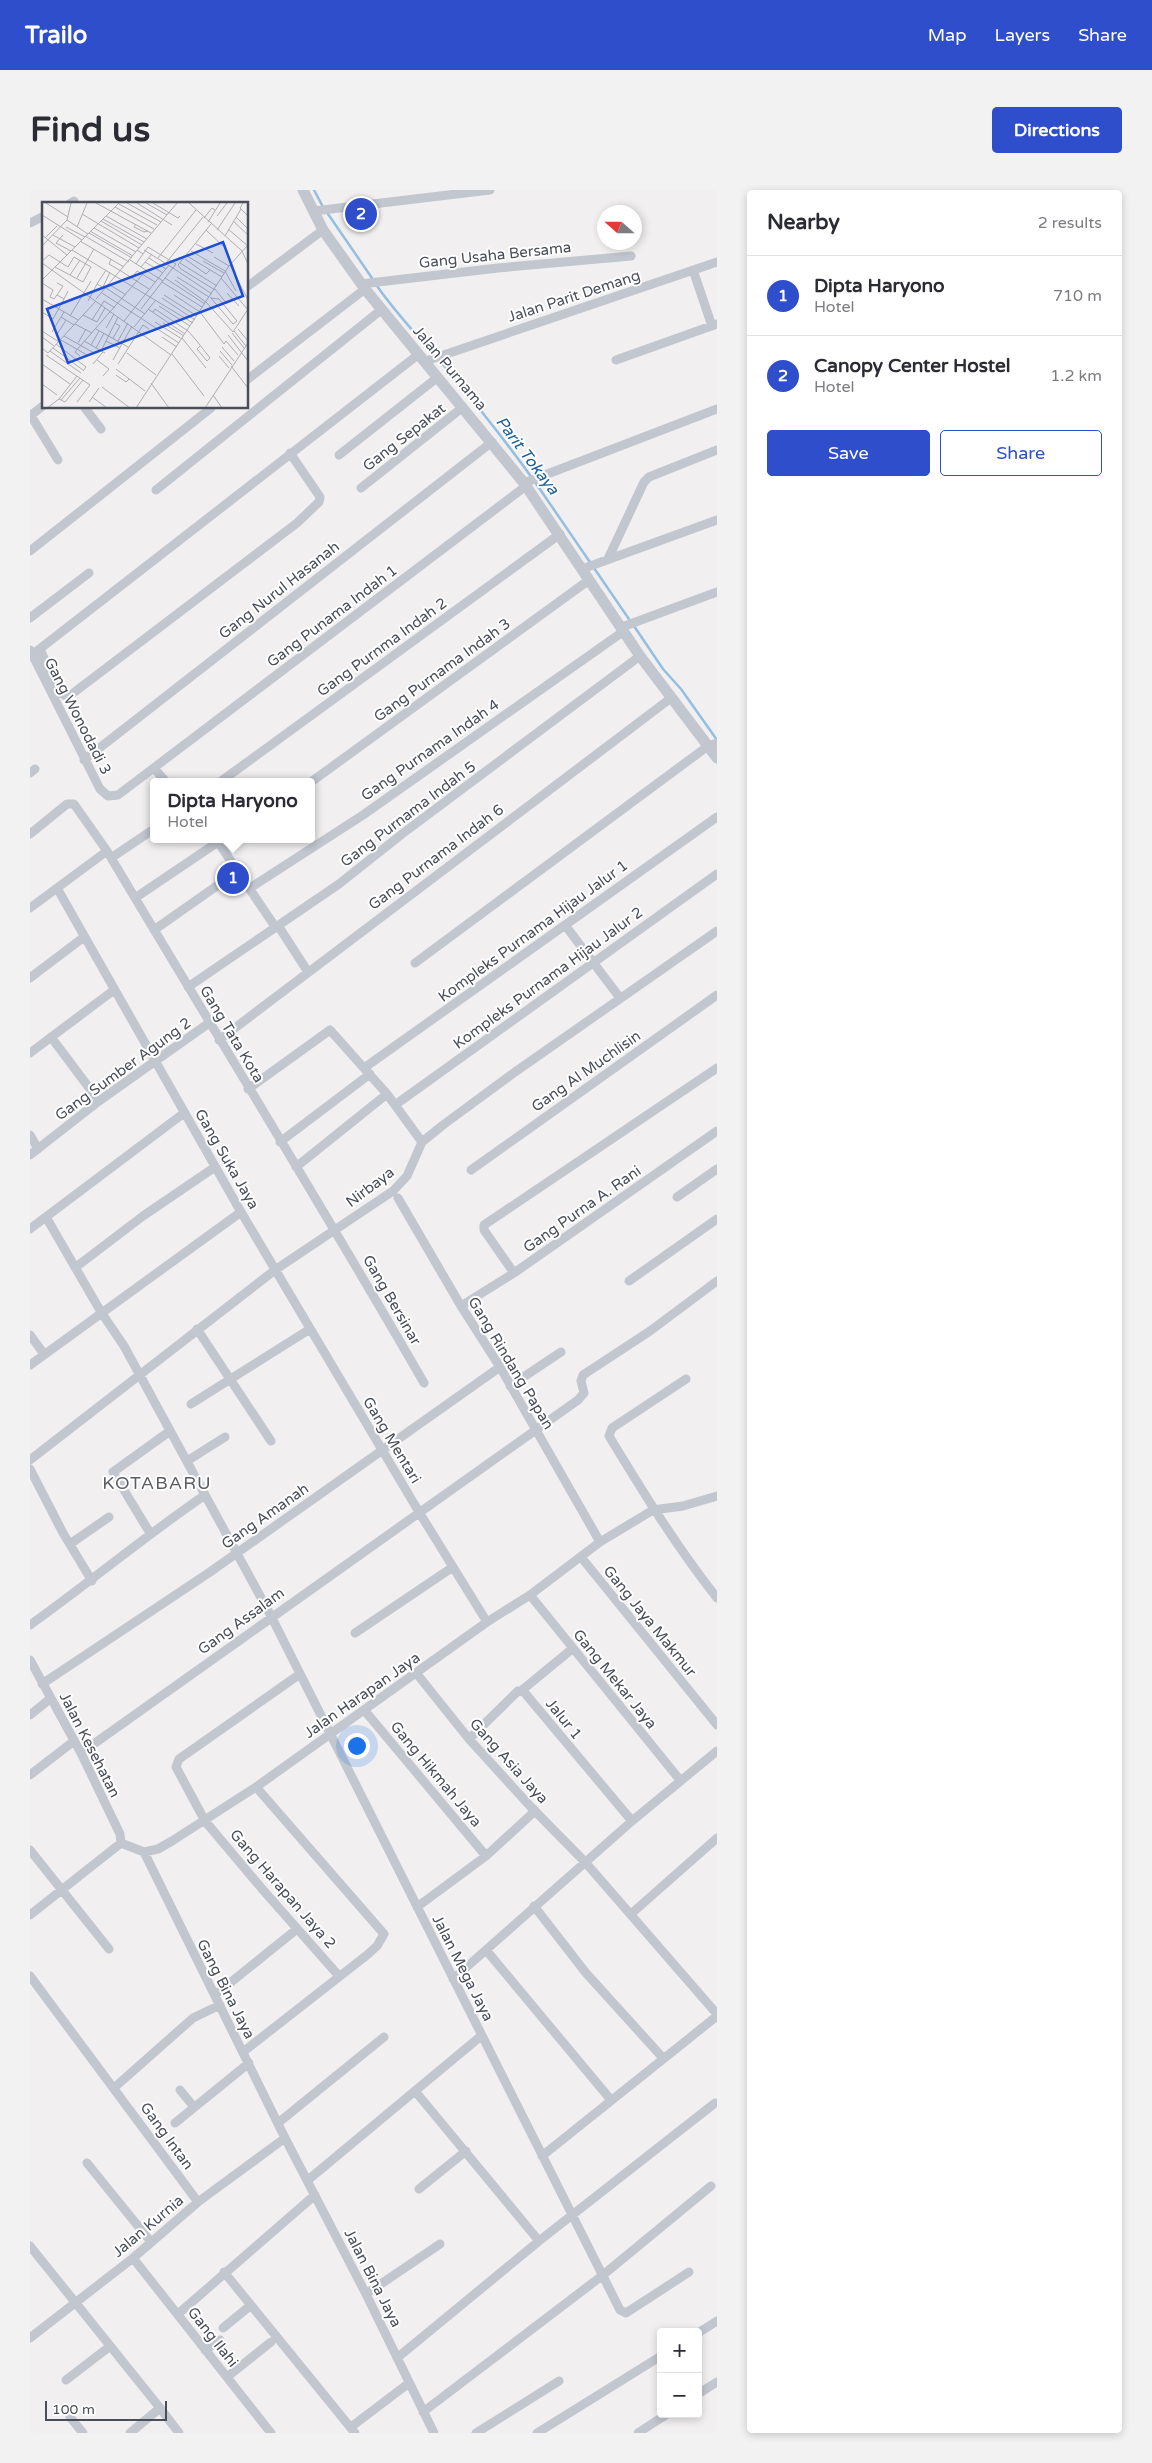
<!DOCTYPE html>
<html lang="en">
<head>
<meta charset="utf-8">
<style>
	body { margin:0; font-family:"Varela Round",sans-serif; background:#f2f2f3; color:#2b2b33 }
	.controls { position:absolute; right:15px; bottom:15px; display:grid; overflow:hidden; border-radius:5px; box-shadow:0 2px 8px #0003 }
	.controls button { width:45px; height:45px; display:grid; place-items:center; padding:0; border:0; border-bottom:1px solid #e1e1e2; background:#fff; color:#2b2b33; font:25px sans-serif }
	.compass { position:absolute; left:567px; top:15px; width:45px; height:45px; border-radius:50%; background:#fff; box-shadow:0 2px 8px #0003; rotate:291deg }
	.scale { position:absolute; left:15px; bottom:12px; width:122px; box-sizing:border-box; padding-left:5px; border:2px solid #494e5a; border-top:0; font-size:14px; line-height:18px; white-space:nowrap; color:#494e5a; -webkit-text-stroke:4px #fff; paint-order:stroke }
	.you { position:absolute; left:326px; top:1555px; width:18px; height:18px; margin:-12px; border:4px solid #fff; border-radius:50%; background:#1a73e8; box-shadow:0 0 0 8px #1a73e833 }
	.badge { display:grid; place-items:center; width:32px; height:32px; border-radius:50%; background:#2f4ecb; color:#fff; font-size:16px; font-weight:700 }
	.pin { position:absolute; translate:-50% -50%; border:2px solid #fff; box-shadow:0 1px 5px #0006 }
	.popup { position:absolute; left:120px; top:588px; width:165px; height:65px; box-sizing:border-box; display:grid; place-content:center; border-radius:5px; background:#fff; filter:drop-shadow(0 1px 4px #0005); font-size:16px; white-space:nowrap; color:#7c7c81 }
	.popup b { font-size:19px; color:#2b2b33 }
	.popup::after { content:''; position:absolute; left:50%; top:100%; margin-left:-10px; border:10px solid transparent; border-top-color:#fff }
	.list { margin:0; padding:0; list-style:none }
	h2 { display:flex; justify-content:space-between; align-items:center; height:65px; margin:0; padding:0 20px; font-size:21px }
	h2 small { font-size:16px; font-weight:400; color:#7c7c81 }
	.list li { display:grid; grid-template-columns:32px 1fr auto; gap:15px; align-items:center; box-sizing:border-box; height:80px; padding:0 20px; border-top:1px solid #e1e1e2 }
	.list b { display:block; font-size:19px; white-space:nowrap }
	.list p { margin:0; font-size:16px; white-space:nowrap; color:#7c7c81 }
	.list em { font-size:16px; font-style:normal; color:#7c7c81 }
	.actions { display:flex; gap:10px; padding:15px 20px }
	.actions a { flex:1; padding:11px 0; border:1px solid #2f4ecb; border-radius:5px; text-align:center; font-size:18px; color:#2f4ecb }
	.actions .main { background:#2f4ecb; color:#fff }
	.map { position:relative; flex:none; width:687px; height:2243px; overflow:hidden; border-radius:5px }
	header { display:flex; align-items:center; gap:30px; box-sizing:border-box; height:70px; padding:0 25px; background:#2f4ecb; color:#fff }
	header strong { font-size:24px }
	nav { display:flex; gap:28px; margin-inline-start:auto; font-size:18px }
	.intro { display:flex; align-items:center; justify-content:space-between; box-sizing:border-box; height:120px; padding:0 30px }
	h1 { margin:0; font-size:35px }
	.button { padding:12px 22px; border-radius:5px; background:#2f4ecb; color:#fff; font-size:18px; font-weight:700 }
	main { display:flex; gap:30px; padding:0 30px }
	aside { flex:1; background:#fff; border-radius:5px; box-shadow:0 2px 8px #0003 }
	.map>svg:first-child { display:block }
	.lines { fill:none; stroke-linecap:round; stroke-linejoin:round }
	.stream { stroke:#94bfe1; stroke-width:2.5 }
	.minor { stroke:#c1c6cf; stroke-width:9 }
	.tertiary { stroke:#c1c6cf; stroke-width:11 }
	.labels { text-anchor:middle; stroke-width:4; stroke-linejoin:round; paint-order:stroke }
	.street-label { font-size:15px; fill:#494e5a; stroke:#fff }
	.water-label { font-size:16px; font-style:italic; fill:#1d6198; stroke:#fff }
	.quarter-label { font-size:18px; letter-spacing:1px; fill:#5c5d63; stroke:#fff }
	.inset-road { fill:none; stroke:#aeafb3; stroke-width:1 }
	.view { fill:#1d4ed8; fill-opacity:0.15; stroke:#1d4ed8; stroke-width:2.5 }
	.inset-edge { fill:none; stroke:#494e5a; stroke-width:2.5 }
</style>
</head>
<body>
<header>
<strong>Trailo</strong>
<nav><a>Map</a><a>Layers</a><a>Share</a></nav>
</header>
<div class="intro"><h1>Find us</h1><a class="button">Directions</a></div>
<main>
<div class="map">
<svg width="687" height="2243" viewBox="0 0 687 2243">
	<rect width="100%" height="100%" fill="#f1efef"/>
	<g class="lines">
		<path class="stream" d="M284,0L293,17
			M296,21L344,91
			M347,96C368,126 392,151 416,178C446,214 475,250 502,288
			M505,292L601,432
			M604,436L633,479L651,499L687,550"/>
		<path class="minor" d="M39,14L44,11
			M284,21L460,0
			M0,33L14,26
			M663,80L682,136
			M331,94L468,78L601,66
			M218,96L293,40
			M586,170L687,134
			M396,171L687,72
			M218,189L335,99
			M55,218L71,239
			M0,224L28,270
			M0,226L14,215
			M309,265L408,187
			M494,293L687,219
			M331,298L433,217
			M126,300L351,120
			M0,361L181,218
			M578,369L614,292L619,287L687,260
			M552,379L687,330
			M0,428L59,383
			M592,437L687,402
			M10,459L29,502L38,507L267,333L289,312L290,307L260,263
			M0,460L70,599L78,606L88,605L496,296
			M2,465L389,164
			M54,570L462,252
			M124,578L136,592
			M0,583L5,579
			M190,592L530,344
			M281,592L559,390
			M0,644L37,614H44L77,661C183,839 291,1014 394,1193
			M186,649L246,738
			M192,657L202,649
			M81,668L124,639
			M27,698L211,1022L389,1322L457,1432
			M220,698L333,625L594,441
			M105,708L188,652
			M0,718L77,661
			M535,735L590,808
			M249,737L278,782
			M124,740L208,681
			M385,773L678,556L687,553
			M0,788L54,747
			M158,797L309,694L372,644L610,466
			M21,847L69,911
			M189,850L641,508
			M0,863L84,800
			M334,878L687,627
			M218,899L300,840L357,904
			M365,915L687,684
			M0,945L8,959
			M250,952L340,884
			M0,965L69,911L179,833
			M266,977L357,904L392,952
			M441,980L687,805
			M647,1007L687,979
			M368,1008L431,1116L470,1177L570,1352
			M16,1027L71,1122L94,1156L241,1426L590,2120L596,2123L659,2082
			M0,1039L154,923
			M46,1077L113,1026L185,977
			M484,1083L454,1040V1035L687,878
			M599,1091L687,1029
			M431,1116L484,1083L687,941
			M167,1139L241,1251
			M0,1145L14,1164
			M0,1175L211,1022
			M656,1189L582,1238L579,1246C613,1302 646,1356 687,1408
			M480,1196L531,1162
			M161,1214L280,1139
			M0,1270L245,1080L363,1001L377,986L392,952L413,935L485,882L687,741
			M157,1271L195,1247
			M0,1279L33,1343L62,1391
			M120,1343L83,1282L140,1241
			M40,1354L79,1327
			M551,1367L687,1535
			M500,1405L650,1590
			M0,1435C59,1393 115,1346 175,1305
			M325,1443L423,1377
			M0,1470L51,1563L90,1644L91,1653
			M270,1484L149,1569L146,1577L175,1631L233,1700L309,1786
			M387,1484L439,1549L500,1616L555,1672L687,1824
			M12,1494L180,1382L470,1177
			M491,1501L542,1459
			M335,1521L456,1666
			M0,1525L21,1508
			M439,1549L488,1501L494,1502L602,1631
			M51,1563L548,1210L554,1203L551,1191L553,1185L620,1141L687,1091
			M0,1585L44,1551
			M0,1660L79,1759
			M114,1662L255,1948L336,2104L404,2243
			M504,1716L556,1783L633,1868
			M387,1717L456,1666L505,1621
			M601,1724L687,1648
			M0,1725L91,1653L114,1662L128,1659L142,1651L226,1597L457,1432L500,1405L570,1352L623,1320L653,1316L687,1306
			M456,1760L581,1910
			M0,1786L168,2012
			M423,1789L602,1631L687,1561
			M185,1805L267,1739
			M213,1862L337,1765L347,1756L354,1744L226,1597
			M85,1897L163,1828L190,1815
			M150,1900L164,1917
			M385,1901L509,2051
			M145,1933L219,1873
			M248,1933L354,1847
			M512,1966L687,1826
			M57,1973L121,2052
			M278,1990L451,1846
			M389,1999L436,1961
			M0,2056L130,2218L100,2243
			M103,2068L241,2243
			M194,2082L325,2243
			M336,2104L410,2054
			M148,2124L285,2005
			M193,2138L221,2115
			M668,2143L687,2131
			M0,2148L103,2068L168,2012L255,1948
			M175,2160L190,2150
			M367,2168L509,2051L685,1913
			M197,2187L241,2152
			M36,2190L79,2157
			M668,2204L687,2192
			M130,2218L149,2243
			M393,2222L573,2085L681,1996
			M40,2227L53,2243
			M321,2237L379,2193
			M446,2243L529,2191
			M507,2243L631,2166
			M608,2243L637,2224"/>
		<path class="tertiary" d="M273,0L293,40L335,99L494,293L610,466L687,568"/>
	</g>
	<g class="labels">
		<g class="street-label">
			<text transform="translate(465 65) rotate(-6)" y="5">Gang Usaha Bersama</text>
			<text transform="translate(544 106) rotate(-18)" y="5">Jalan Parit Demang</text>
			<text transform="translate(420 178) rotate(50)" y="5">Jalan Purnama</text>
			<text transform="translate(374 247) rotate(-38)" y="5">Gang Sepakat</text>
			<text transform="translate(249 400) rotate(-38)" y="5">Gang Nurul Hasanah</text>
			<text transform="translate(302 426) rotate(-37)" y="5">Gang Punama Indah 1</text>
			<text transform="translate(352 457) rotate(-36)" y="5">Gang Purnma Indah 2</text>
			<text transform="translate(412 480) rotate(-36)" y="5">Gang Purnama Indah 3</text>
			<text transform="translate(48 526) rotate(63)" y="5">Gang Wonodadi 3</text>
			<text transform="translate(400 560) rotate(-35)" y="5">Gang Purnama Indah 4</text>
			<text transform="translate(378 624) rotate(-37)" y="5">Gang Purnama Indah 5</text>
			<text transform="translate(406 667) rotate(-37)" y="5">Gang Purnama Indah 6</text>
			<text transform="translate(503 741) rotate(-36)" y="5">Kompleks Purnama Hijau Jalur 1</text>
			<text transform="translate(518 788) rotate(-36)" y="5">Kompleks Purnama Hijau Jalur 2</text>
			<text transform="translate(202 844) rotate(59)" y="5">Gang Tata Kota</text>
			<text transform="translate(93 879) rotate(-36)" y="5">Gang Sumber Agung 2</text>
			<text transform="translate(556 881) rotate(-35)" y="5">Gang Al Muchlisin</text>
			<text transform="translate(197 969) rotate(60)" y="5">Gang Suka Jaya</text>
			<text transform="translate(340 997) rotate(-37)" y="5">Nirbaya</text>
			<text transform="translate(552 1019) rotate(-35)" y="5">Gang Purna A. Rani</text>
			<text transform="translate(362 1110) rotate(60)" y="5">Gang Bersinar</text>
			<text transform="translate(481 1173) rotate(59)" y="5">Gang Rindang Papan</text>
			<text transform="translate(362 1250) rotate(59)" y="5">Gang Mentari</text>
			<text transform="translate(235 1326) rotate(-35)" y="5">Gang Amanah</text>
			<text transform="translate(211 1431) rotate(-36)" y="5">Gang Assalam</text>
			<text transform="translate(620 1431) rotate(51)" y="5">Gang Jaya Makmur</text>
			<text transform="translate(585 1489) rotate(51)" y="5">Gang Mekar Jaya</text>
			<text transform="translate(332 1505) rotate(-35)" y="5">Jalan Harapan Jaya</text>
			<text transform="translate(534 1529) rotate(51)" y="5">Jalur 1</text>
			<text transform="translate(60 1555) rotate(63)" y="5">Jalan Kesehatan</text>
			<text transform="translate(479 1571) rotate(48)" y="5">Gang Asia Jaya</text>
			<text transform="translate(406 1584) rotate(50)" y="5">Gang Hikmah Jaya</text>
			<text transform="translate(253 1699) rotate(49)" y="5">Gang Harapan Jaya 2</text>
			<text transform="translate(433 1778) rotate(63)" y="5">Jalan Mega Jaya</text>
			<text transform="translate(196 1799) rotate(63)" y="5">Gang Bina Jaya</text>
			<text transform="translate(137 1946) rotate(54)" y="5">Gang Intan</text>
			<text transform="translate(118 2036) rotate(-40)" y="5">Jalan Kurnia</text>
			<text transform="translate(343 2088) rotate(63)" y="5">Jalan Bina Jaya</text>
			<text transform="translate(183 2147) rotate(52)" y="5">Gang Ilahi</text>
		</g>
		<g class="water-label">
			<text transform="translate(498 265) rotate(53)" y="6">Parit Tokaya</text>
		</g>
		<g class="quarter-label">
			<text x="127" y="1299">KOTABARU</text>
		</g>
	</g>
	<g transform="translate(12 12)">
		<rect width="206" height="206" fill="#f1efef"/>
		<path class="inset-road" d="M4,1L26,15M54,1L109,31M85,1L119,20M95,1L130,23M104,1L125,13M111,1L136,16L138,14M147,1L200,49L206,62M201,1L198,6L206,14M77,2L115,23M73,5L112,27M40,12L97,46M0,13L40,38M64,14L105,37M175,14L185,1M194,15L206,27M162,16L170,6L173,8M61,17L102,40M25,18L46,32M59,19L100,43M191,19L206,33M166,20L178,1M94,22L92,25L102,30L106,29M24,25L43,35M35,25L45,1M52,26L94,50M186,27L206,44M164,28L181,44M175,28L193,1M48,29L91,54M47,31L90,56M0,33L25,53M11,33L33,45M21,33L14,41L29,49M43,34L87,60M183,34L199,7M3,36L15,24M38,39L82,65M154,42L171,51M0,44L25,18L29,1M30,48L151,121M102,48L131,66M149,49L183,69M145,54L180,75M172,55L187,64M107,56L124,67M116,56L154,8M69,57L67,62L79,69M143,57L164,72L168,68M88,58L121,79M0,59L7,53L18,60M161,59L182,71M18,60L26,65L32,55L49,65L41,80M103,60L121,71M0,61L129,153M124,61L161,15M138,61L175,84M94,62L101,52L95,48M188,63L206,98M13,65L41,80M99,65L110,52M131,66L170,92M139,67L136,63L169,22M139,67L173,88M79,69L107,87M183,69L194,89M28,73L38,58M135,75L167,95M35,76L52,47M90,76L95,69L113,80M123,76L163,102M179,76L206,108M0,78L77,1M133,78L164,100M120,80L160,105M0,81L11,88L8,95L12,97L15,93M15,81L21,84L15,93L22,97L26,89M55,82L64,68M68,83L84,93M61,85L68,70M64,86L103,112M173,87L185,102M60,91L137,141M185,91L197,104M122,93L155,114M132,93L158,110L182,142L184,139L196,153M168,95L191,122L195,119L177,97L169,96M120,96L153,118M0,97L36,118M54,97L135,1M46,99L55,82L60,85M164,100L191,130L206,107M117,104L148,124M99,107L134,62L106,45L101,52M106,107L143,132M0,110L11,117L22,97M111,110L113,107L146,129L154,138L168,156L165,159L155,147L158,144M41,113L55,120L63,106M28,114L49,79M19,115L32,123M50,118L62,99L73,106M82,119L127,63M113,120L140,137M121,121L142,134M33,122L50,131M92,125L113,99M64,126L72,112M54,127L86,145M196,127L206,139M0,129L17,140M192,129L204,144M10,130L22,110M190,131L202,146M186,133L206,159M14,134L24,118M22,134L52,151M0,135L12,144M120,135L135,145M71,136L78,124L73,121M140,136L164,166M19,138L45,153M42,139L63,151M64,139L78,146M76,139L86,121M36,141L44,127M14,142L44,165L41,169M49,143L57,129M180,145L192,159M0,146L6,151L54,99M11,146L41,168M54,146L62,131M8,149L39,171M59,149L76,115M178,149L190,163M85,151L114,173M130,152L162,194M4,153L48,183L35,200M38,154L33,150L101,72M177,154L187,166M55,158L67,167L61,174M71,158L90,124M0,162L28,182M51,162L61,150M76,162L101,123L107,127M189,164L206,186M74,167L103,189M74,173L84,180L87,177M35,174L17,197L23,200L41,178M109,181L127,206M0,182L15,193M60,185L88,206M171,193L180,206M50,195L65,206M19,198L38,176M47,200L57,186M5,206L17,197M94,206L187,64L206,43M163,206L206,141"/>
		<path class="view" d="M181,40L201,94L26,161L5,107Z"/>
		<rect width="206" height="206" class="inset-edge"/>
	</g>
</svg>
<div class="controls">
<button>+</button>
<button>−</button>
</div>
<svg class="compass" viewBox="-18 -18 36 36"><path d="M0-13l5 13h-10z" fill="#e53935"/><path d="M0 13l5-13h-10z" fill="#7c7c81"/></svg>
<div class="scale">100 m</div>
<div class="you"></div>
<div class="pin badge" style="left:203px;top:688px">1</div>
<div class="popup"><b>Dipta Haryono</b>Hotel</div>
<div class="pin badge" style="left:331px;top:24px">2</div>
</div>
<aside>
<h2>Nearby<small>2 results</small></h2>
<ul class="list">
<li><span class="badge">1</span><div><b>Dipta Haryono</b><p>Hotel</p></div><em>710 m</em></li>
<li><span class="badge">2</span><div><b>Canopy Center Hostel</b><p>Hotel</p></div><em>1.2 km</em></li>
</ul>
<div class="actions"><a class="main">Save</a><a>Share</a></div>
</aside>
</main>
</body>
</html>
